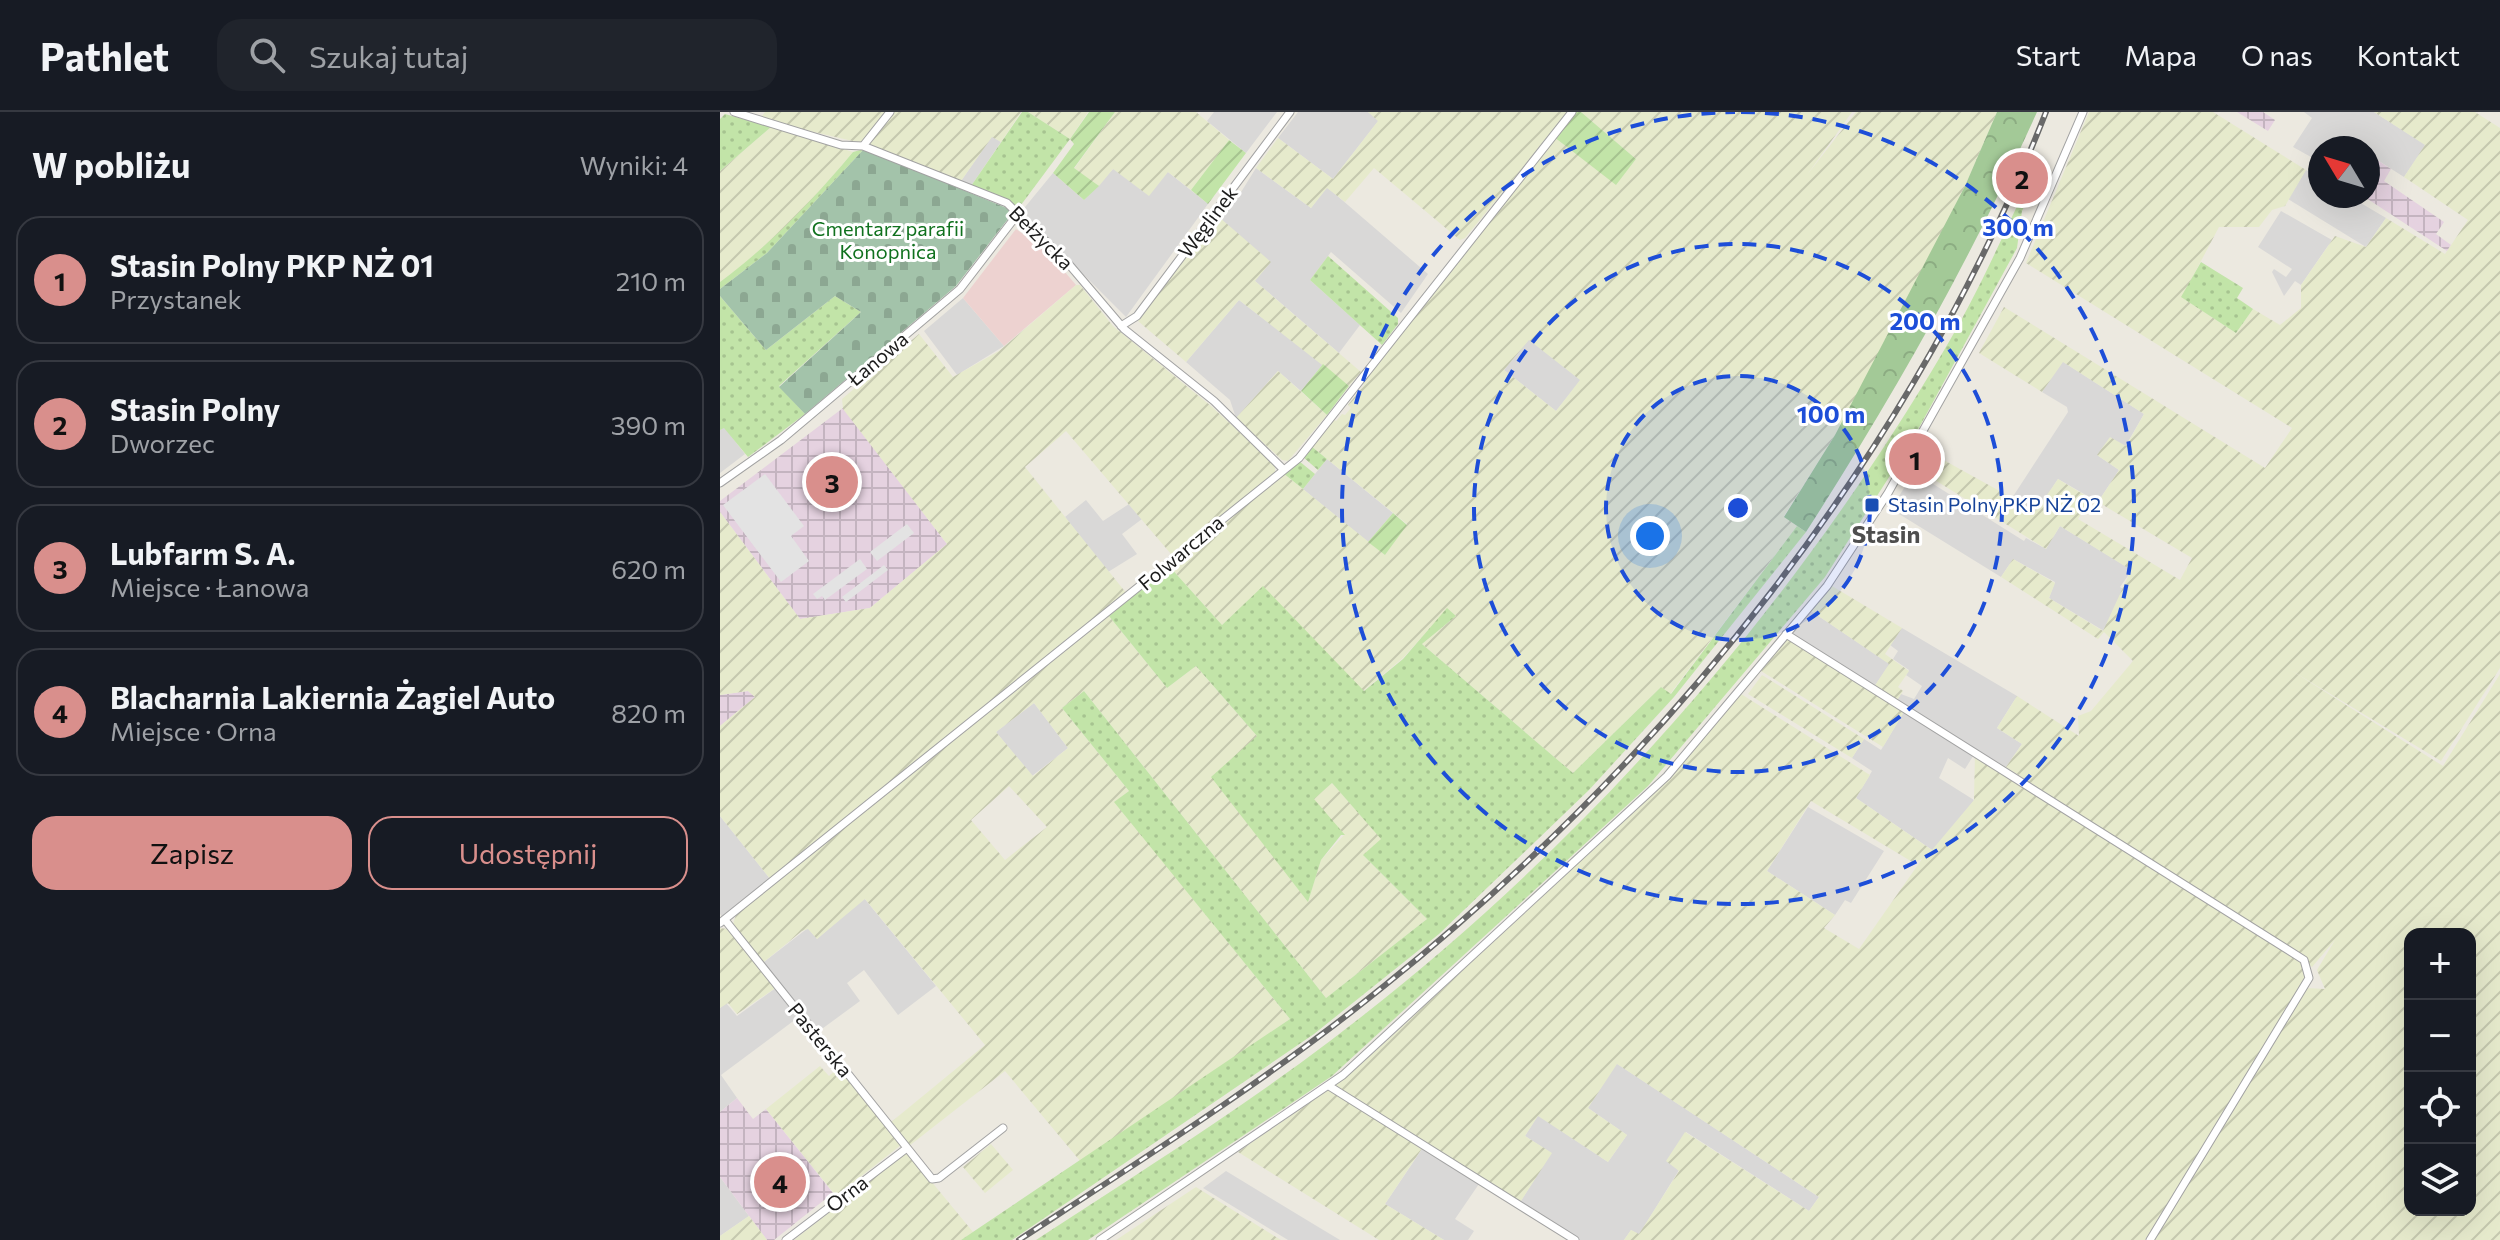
<!DOCTYPE html>
<html lang="pl">
<head>
<meta charset="utf-8">
<style>
	body { margin:0; font-family:Commissioner,sans-serif; background:#20242c; color:#f1f3f6 }
	.controls { position:absolute; right:24px; bottom:24px; display:grid; overflow:hidden; border-radius:16px; box-shadow:0 8px 32px #0002 }
	.controls button { width:72px; height:72px; display:grid; place-items:center; padding:0; border:0; border-bottom:2px solid #363941; background:#171b24; color:#f1f3f6; font:40px sans-serif }
	.compass { position:absolute; left:1588px; top:24px; width:72px; height:72px; border-radius:50%; background:#171b24; box-shadow:0 8px 32px #0002; rotate:308deg }
	.you { position:absolute; left:930px; top:424px; width:28px; height:28px; margin:-20px; border:6px solid #fff; border-radius:50%; background:#1a73e8; box-shadow:0 0 0 12px #1a73e833 }
	.badge { display:grid; place-items:center; width:52px; height:52px; border-radius:50%; background:#d98f8c; color:#111; font-size:26px; font-weight:700 }
	.pin { position:absolute; translate:-50% -50%; border:4px solid #fff; box-shadow:0 2px 8px #0006 }
	.list { margin:0; padding:0; list-style:none }
	h2 { display:flex; justify-content:space-between; align-items:center; height:104px; margin:0; padding:0 32px; font-size:34px }
	h2 small { font-size:26px; font-weight:400; color:#9ea1a6 }
	.list li { display:grid; grid-template-columns:52px 1fr auto; gap:24px; align-items:center; box-sizing:border-box; height:128px; margin:0 16px 16px; padding:0 16px; border:2px solid #363941; border-radius:24px }
	.list b { display:block; font-size:30px; white-space:nowrap }
	.list p { margin:0; font-size:26px; white-space:nowrap; color:#9ea1a6 }
	.list em { font-size:26px; font-style:normal; color:#9ea1a6 }
	.actions { display:flex; gap:16px; padding:24px 32px }
	.actions a { flex:1; padding:18px 0; border:2px solid #d98f8c; border-radius:24px; text-align:center; font-size:28px; color:#d98f8c }
	.actions .main { background:#d98f8c; color:#111 }
	.icon { flex:none; width:44px; height:44px; fill:none; stroke:currentColor; stroke-width:2; stroke-linecap:round; stroke-linejoin:round }
	.map { position:relative; flex:none; width:1780px; height:1128px; overflow:hidden }
	header { display:flex; align-items:center; gap:48px; box-sizing:border-box; height:112px; padding:0 40px; background:#171b24; border-bottom:2px solid #363941 }
	header strong { font-size:38px }
	nav { display:flex; gap:44px; margin-inline-start:auto; font-size:28px }
	.search { width:560px; height:72px; background:#20242c; display:flex; align-items:center; gap:20px; box-sizing:border-box; padding:0 28px; border-radius:24px; color:#9ea1a6; font-size:30px }
	main { display:flex }
	aside { flex:1; background:#171b24 }
	.map>svg:first-child { display:block }
	.residential { fill:#d9d8d7 }
	.commercial { fill:#edd2d0 }
	.industrial { fill:url(#industrial-grid) }
	.farmland { fill:url(#farmland-furrows); fill-rule:evenodd }
	.grass { fill:url(#grass-dots) }
	.forest { fill:url(#forest-crowns) }
	.cemetery { fill:url(#cemetery-stones) }
	.garden { fill:url(#garden-furrows) }
	.parking { fill:#e3e3e3 }
	.lines { fill:none; stroke-linecap:round; stroke-linejoin:round }
	.street-casing { stroke:#a2a2a2; stroke-width:9 }
	.street { stroke:#fff; stroke-width:7 }
	.rail-casing { stroke:#696969; stroke-width:6 }
	.rail { stroke:#fff; stroke-width:3; stroke-dasharray:9; stroke-linecap:butt }
	.ring { fill:none; stroke:#1d4ed8; stroke-width:4; stroke-dasharray:14 10 }
	.transit-dot { fill:#1a4fb4; stroke:#fff; stroke-width:3 }
	.labels { text-anchor:middle; stroke-width:6; stroke-linejoin:round; paint-order:stroke }
	.street-label { font-size:20px; fill:#1b1b1b; stroke:#fff }
	.park-label { font-size:20px; fill:#10711e; stroke:#fff }
	.transit-label { font-size:20px; fill:#164399; stroke:#fff; text-anchor:start }
	.quarter-label { font-size:24px; font-weight:bold; fill:#4e4e4e; stroke:#fff }
	.centre { fill:#1d4ed8; stroke:#fff; stroke-width:4 }
	.ring-label { font-size:24px; text-anchor:middle; font-weight:bold; fill:#1d4ed8; stroke:#fff; stroke-width:6; stroke-linejoin:round; paint-order:stroke }
</style>
</head>
<body>
<header>
<strong>Pathlet</strong>
<div class="search"><svg class="icon" aria-label="search" viewBox="0 0 24 24"><circle cx="10" cy="10" r="6"/><path d="M15 15l6 6"/></svg>Szukaj tutaj</div>
<nav><a>Start</a><a>Mapa</a><a>O nas</a><a>Kontakt</a></nav>
</header>
<main>
<aside>
<h2>W pobliżu<small>Wyniki: 4</small></h2>
<ul class="list">
<li><span class="badge">1</span><div><b>Stasin Polny PKP NŻ 01</b><p>Przystanek</p></div><em>210 m</em></li>
<li><span class="badge">2</span><div><b>Stasin Polny</b><p>Dworzec</p></div><em>390 m</em></li>
<li><span class="badge">3</span><div><b>Lubfarm S. A.</b><p>Miejsce · Łanowa</p></div><em>620 m</em></li>
<li><span class="badge">4</span><div><b>Blacharnia Lakiernia Żagiel Auto</b><p>Miejsce · Orna</p></div><em>820 m</em></li>
</ul>
<div class="actions"><a class="main">Zapisz</a><a>Udostępnij</a></div>
</aside>
<div class="map">
<svg width="1780" height="1128" viewBox="0 0 1780 1128">
	<defs>
		<pattern id="industrial-grid" width="8" height="8" patternUnits="userSpaceOnUse" patternTransform="scale(2)"><rect width="8" height="8" fill="#e5d2e0"/><path d="M0 4h8M4 0v8" fill="none" stroke="#c4b4c0"/></pattern>
		<pattern id="farmland-furrows" width="10" height="10" patternUnits="userSpaceOnUse" patternTransform="scale(2)"><rect width="10" height="10" fill="#e6eacc"/><path d="M-1 1l2-2M0 10L10 0M9 11l2-2" fill="none" stroke="#c5c8af"/></pattern>
		<pattern id="grass-dots" width="8" height="8" patternUnits="userSpaceOnUse" patternTransform="scale(2)"><rect width="8" height="8" fill="#c2e4a8"/><path d="M2 2h.1M6 6h.1" fill="none" stroke="#a6c390" stroke-width="1.8" stroke-linecap="round"/></pattern>
		<pattern id="forest-crowns" width="20" height="18" patternUnits="userSpaceOnUse" patternTransform="scale(2)"><rect width="20" height="18" fill="#a3c997"/><path d="M2 6a3 3 0 1 1 6 0M12 15a3 3 0 1 1 6 0" fill="none" stroke="#8cac82"/></pattern>
		<pattern id="cemetery-stones" width="16" height="16" patternUnits="userSpaceOnUse" patternTransform="scale(2)"><rect width="16" height="16" fill="#a3c3aa"/><path d="M2 7V4a2 2 0 0 1 4 0v3zM10 15v-3a2 2 0 0 1 4 0v3z" fill="#8ca792"/></pattern>
		<pattern id="garden-furrows" width="10" height="10" patternUnits="userSpaceOnUse" patternTransform="scale(2)"><rect width="10" height="10" fill="#c2e4a8"/><path d="M-1 1l2-2M0 10L10 0M9 11l2-2" fill="none" stroke="#a6c390"/></pattern>
	</defs>
	<rect width="100%" height="100%" fill="#ece9e0"/>
	<path class="residential" d="M494,0H557L526,41L487,9Z
		M578,0H648L659,8L613,67L558,26Z
		M1584,0H1654L1706,33L1684,65L1648,42V36H1600V50L1573,35L1592,6Z
		M272,24L281,30L251,74L241,69Z
		M536,56L591,96L607,75L708,162L681,201L611,140L590,168L640,213L619,241L535,169L499,105L515,84L518,85Z
		M393,57L448,60L488,92L406,205L301,100L333,61L364,88Z
		M1586,58L1600,66V84H1629L1666,106L1646,135L1568,87Z
		M1561,99L1612,128L1581,173L1575,169L1564,184L1552,160L1554,157L1566,165L1572,157L1538,135Z
		M243,186L284,234L237,263L204,219Z
		M519,188L603,252L581,279L558,259L516,306L510,288L466,250Z
		M809,227L861,268L836,299L784,258Z
		M1342,249L1424,302L1405,335L1377,343L1399,358L1378,390L1338,367L1317,399H1312L1292,386L1348,300L1347,295L1322,280Z
		M4,315L25,342L0,361V318Z
		M607,347L673,401L648,430L583,377Z
		M1194,360L1304,429L1306,426L1326,437L1340,414L1412,458L1400,475L1408,480L1384,519L1329,486L1335,470L1293,447L1281,465L1171,397Z
		M366,388L383,409L409,392L422,407L402,422L417,442L388,460L345,405Z
		M1091,499L1170,552L1154,575L1071,523Z
		M1182,516L1297,584L1277,616L1302,632L1286,655L1176,590L1181,582L1194,587L1202,574L1186,563L1189,558L1173,547L1178,539L1170,533Z
		M314,591L348,636L312,664L276,620Z
		M1185,598L1255,641L1245,657L1228,646L1219,666L1254,688L1218,742L1136,686L1152,659L1132,646L1144,627L1161,638Z
		M1088,695L1164,739L1131,791L1125,788L1115,803L1047,759Z
		M0,704L51,768L2,805L0,802Z
		M144,786L216,874L178,903L144,858L127,871L140,889L95,922L80,904L1,963L17,986L0,1000V896L6,891L17,904L57,875L40,853L88,816L97,827Z
		M896,951L1099,1085L1089,1099L966,1020L959,1058L919,1123L911,1118L904,1128H855L799,1092L831,1041L805,1024L818,1003L888,1050L907,1023L868,996Z
		M704,1034L761,1069L735,1107L754,1119L748,1128H724L665,1092Z
		M506,1059L595,1113L620,1128H568L483,1076Z
		M0,1065L29,1104L0,1124Z"/>
	<path class="commercial" d="M296,117L327,139L356,173L284,234L243,186Z"/>
	<path class="industrial" d="M1517,0H1543L1555,8L1548,19Z
		M1648,42L1671,57L1664,69L1724,110L1716,122L1731,133L1727,139L1643,84H1648Z
		M123,296L227,432L150,496L80,507L0,400V389Z
		M28,579L35,585L0,614V583Z
		M17,986L33,1007L46,997L113,1081L54,1128H47L0,1065V1000Z"/>
	<path class="farmland" d="M45,0H166L141,31L77,16L42,4Z
		M174,0H301L281,30L272,25L241,69L149,32Z
		M308,0H368L350,27Z
		M395,0H476L509,28L471,78L448,60L429,84L393,57L379,74L354,57Z
		M648,0H848L745,126L740,128L654,56L625,90L607,76L591,96L536,56L558,26L613,67L658,9Z
		M861,0H1132L1087,63L1136,0H1277L1245,74L1170,221L1115,323L1064,404L1077,414L950,582L941,575L853,661L702,532L736,504L727,497L683,546L643,579L543,475L502,513L449,454L563,361L665,443L687,412L591,334L613,307L616,309L622,302L625,303L631,296L628,293L644,273L641,270L834,25L896,72L916,47ZM809,228L860,268L836,299L784,258Z
		M1369,0H1493L1586,58L1565,94L1552,98L1539,115H1499L1462,185L1516,221L1533,197L1560,213L1581,196V173L1615,124L1646,135L1666,106L1725,142L1748,108L1684,65L1705,33L1654,0H1755L1780,16V556L1721,649L1569,557L1723,654L1780,562V1128H1433L1586,876L1605,877L1597,858L1615,828L1592,855L1585,849V867L1425,1128H904L911,1118L919,1122L959,1059L946,1049L965,1020L1089,1099L1099,1085L897,952L868,996L907,1023L888,1050L818,1004L805,1024L832,1041L799,1092L703,1035L665,1092L724,1128H659L518,1040L624,967L661,934L941,675L1021,582L1150,663L1136,686L1212,738L1254,688L1255,641L1515,803L1286,655L1302,632L1277,616L1297,584L1359,624L1358,604L1371,599L1413,549L1384,520L1378,527L1281,465L1293,447L1335,471L1329,486L1383,519L1411,458L1340,414L1326,437L1189,352L1200,335L1316,399L1338,367L1371,387L1358,407L1460,468L1472,446L1378,390L1399,358L1377,343L1390,325L1406,334L1424,302L1343,250L1322,280L1259,241L1284,195L1545,356L1572,316L1306,151ZM1091,689L1194,751L1202,747L1139,837L1104,816L1115,803L1047,759ZM1690,822H1750V1098H1690Z
		M51,15L133,40L83,99L41,140L0,170V59Z
		M499,105L551,150L535,169L641,260L629,274L519,188L466,250L418,209L483,120Z
		M356,173H360L393,214L491,294L555,353V362L451,442L346,319L305,355L407,482L51,768L0,704V614L35,585L28,579L0,583V400L80,507L150,496L227,432L123,297L122,287L199,222L233,265L279,239Z
		M558,259L607,303L568,349L562,348L516,306Z
		M1112,474L1182,516L1165,542L1189,559L1178,575L1183,579L1176,590L1154,575L1169,552L1091,499Z
		M389,504L447,576L476,554L537,624L588,789L601,748L624,723L593,687L612,671L662,727L644,744L707,807L606,886L364,579L342,596L409,679L395,690L570,907L361,1050L285,959L189,1034L170,1011L265,933L145,787L97,827L88,817L82,819L40,853L57,875L17,902L8,891L0,896V816L8,817L37,849L13,812L16,803ZM314,591L348,636L313,664L276,620ZM289,674L327,715L285,748L251,708Z
		M1068,525L1185,598L1163,635L1041,559Z
		M1042,563L1144,627L1132,646L1028,582Z
		M100,954L109,964L118,956L181,1033L116,1084L46,997Z
		M271,1032L293,1058L265,1081L243,1055Z
		M187,1040L253,1120L241,1128H74Z
		M476,1075L561,1128H396Z
		M29,1104L47,1128H0V1124Z"/>
	<path class="grass" d="M302,0H308L350,27L298,97L251,74Z
		M5,2L51,15L0,59V7Z
		M144,37L47,141L0,177V170C51,132 92,89 133,40Z
		M1306,75L1312,78L1302,99L1297,136L1189,334L1105,465L928,674L612,964L368,1128H316C415,1063 515,1001 610,929C857,742 1066,506 1223,240C1255,187 1280,130 1306,75Z
		M608,144L678,206V212L662,233L590,168Z
		M1481,150L1523,176L1517,186L1533,197L1516,221L1461,185Z
		M0,184L46,238L115,184L141,200L59,274L85,302L28,345L4,316L0,318Z
		M591,334L607,347L598,358L583,345Z
		M579,349L595,362L583,377L563,361Z
		M1077,414L1086,420L954,585L869,678L719,822L594,922L292,1128H241L570,907L394,690L409,679L342,596L364,579L606,886L707,807L643,743L661,727L612,671L594,687L625,723H621L601,748L588,790L491,665L537,624L476,554L447,576L389,504L449,454L502,513L543,474L644,579L683,547L727,496L736,504L702,532L853,661L941,575L951,582Z"/>
	<path class="forest" d="M1277,0H1317C1251,147 1173,285 1086,420L1064,405L1115,323L1245,74Z"/>
	<path class="cemetery" d="M144,37L289,97L291,103L236,174L85,302L59,275L141,200L115,184L46,238L0,184V177L47,141Z"/>
	<path class="garden" d="M369,0H395L354,56L379,74L364,88L333,61L354,32L350,27Z
		M855,0H861L916,47L896,73L834,25Z
		M509,28L526,41L488,92L471,78Z
		M603,252L629,274L607,303L581,279Z
		M673,401L687,413L665,443L648,430Z"/>
	<path class="parking" d="M45,362L84,414L71,424L89,449L61,470L3,393Z
		M187,412L194,421L157,449L150,440Z
		M140,447L147,457L105,488L102,484L97,487L93,482Z
		M164,453L168,458L126,490L122,485Z"/>
	<g class="lines">
		<defs>
			<path id="street" d="M14,0L121,33L143,34L287,91L347,150L404,217L494,289L564,358
				M143,34L170,0
				M401,214L417,204L570,0
				M0,371L61,328L240,177L297,103
				M1066,522L1584,848L1589,866L1430,1128
				M5,808L212,1067L219,1066L283,1016
				M0,811L579,346L852,0
				M609,974L855,1128
				M66,1128L187,1036
				M380,1128L623,963L947,664L1107,474L1168,381L1300,146L1363,0"/>
		</defs>
		<use href="#street" class="street-casing"/>
		<use href="#street" class="street"/>
		<defs>
			<path id="rail" d="M299,1128C423,1047 549,967 664,874C949,645 1192,342 1326,0"/>
		</defs>
		<use href="#rail" class="rail-casing"/>
		<use href="#rail" class="rail"/>
	</g>
	<circle cx="1018" cy="396" r="132" fill="#1d4ed8" fill-opacity=".12"/>
	<g class="ring">
		<circle cx="1018" cy="396" r="132"/>
		<circle cx="1018" cy="396" r="264"/>
		<path d="M1021 0A396 396 0 1 1 1015 0"/>
	</g>
	<rect class="transit-dot" x="1144" y="385" width="16" height="16" rx="4"/>
	<g class="labels">
		<g class="street-label">
			<text transform="translate(488 110) rotate(-53)" y="7">Węglinek</text>
			<text transform="translate(321 126) rotate(45)" y="7">Bełżycka</text>
			<text transform="translate(158 247) rotate(-40)" y="7">Łanowa</text>
			<text transform="translate(461 441) rotate(-40)" y="7">Folwarczna</text>
			<text transform="translate(100 928) rotate(51)" y="7">Pasterska</text>
			<text transform="translate(127 1082) rotate(-37)" y="7">Orna</text>
		</g>
		<g class="park-label">
			<text x="168" y="124">Cmentarz parafii<tspan x="168" dy="23">Konopnica</tspan></text>
		</g>
		<g class="transit-label">
			<text x="1168" y="400">Stasin Polny PKP NŻ 02</text>
		</g>
		<g class="quarter-label">
			<text x="1166" y="431">Stasin</text>
		</g>
	</g>
	<circle cx="1018" cy="396" r="12" class="centre"/>
	<g class="ring-label">
		<text x="1298" y="124">300 m</text>
		<text x="1205" y="218">200 m</text>
		<text x="1111" y="311">100 m</text>
	</g>
</svg>
<div class="controls">
<button>+</button>
<button>−</button>
<button><svg class="icon" aria-label="locate" viewBox="0 0 24 24"><circle cx="12" cy="12" r="6"/><path d="M12 2v4M12 18v4M2 12h4M18 12h4"/></svg></button>
<button><svg class="icon" aria-label="layers" viewBox="0 0 24 24"><path d="M12 4l9 5-9 5-9-5zM3 14l9 5 9-5"/></svg></button>
</div>
<svg class="compass" viewBox="-18 -18 36 36"><path d="M0-13l5 13h-10z" fill="#e53935"/><path d="M0 13l5-13h-10z" fill="#9ea1a6"/></svg>
<div class="you"></div>
<div class="pin badge" style="left:1195px;top:347px">1</div>
<div class="pin badge" style="left:1302px;top:66px">2</div>
<div class="pin badge" style="left:112px;top:370px">3</div>
<div class="pin badge" style="left:60px;top:1070px">4</div>
</div>
</main>
</body>
</html>
